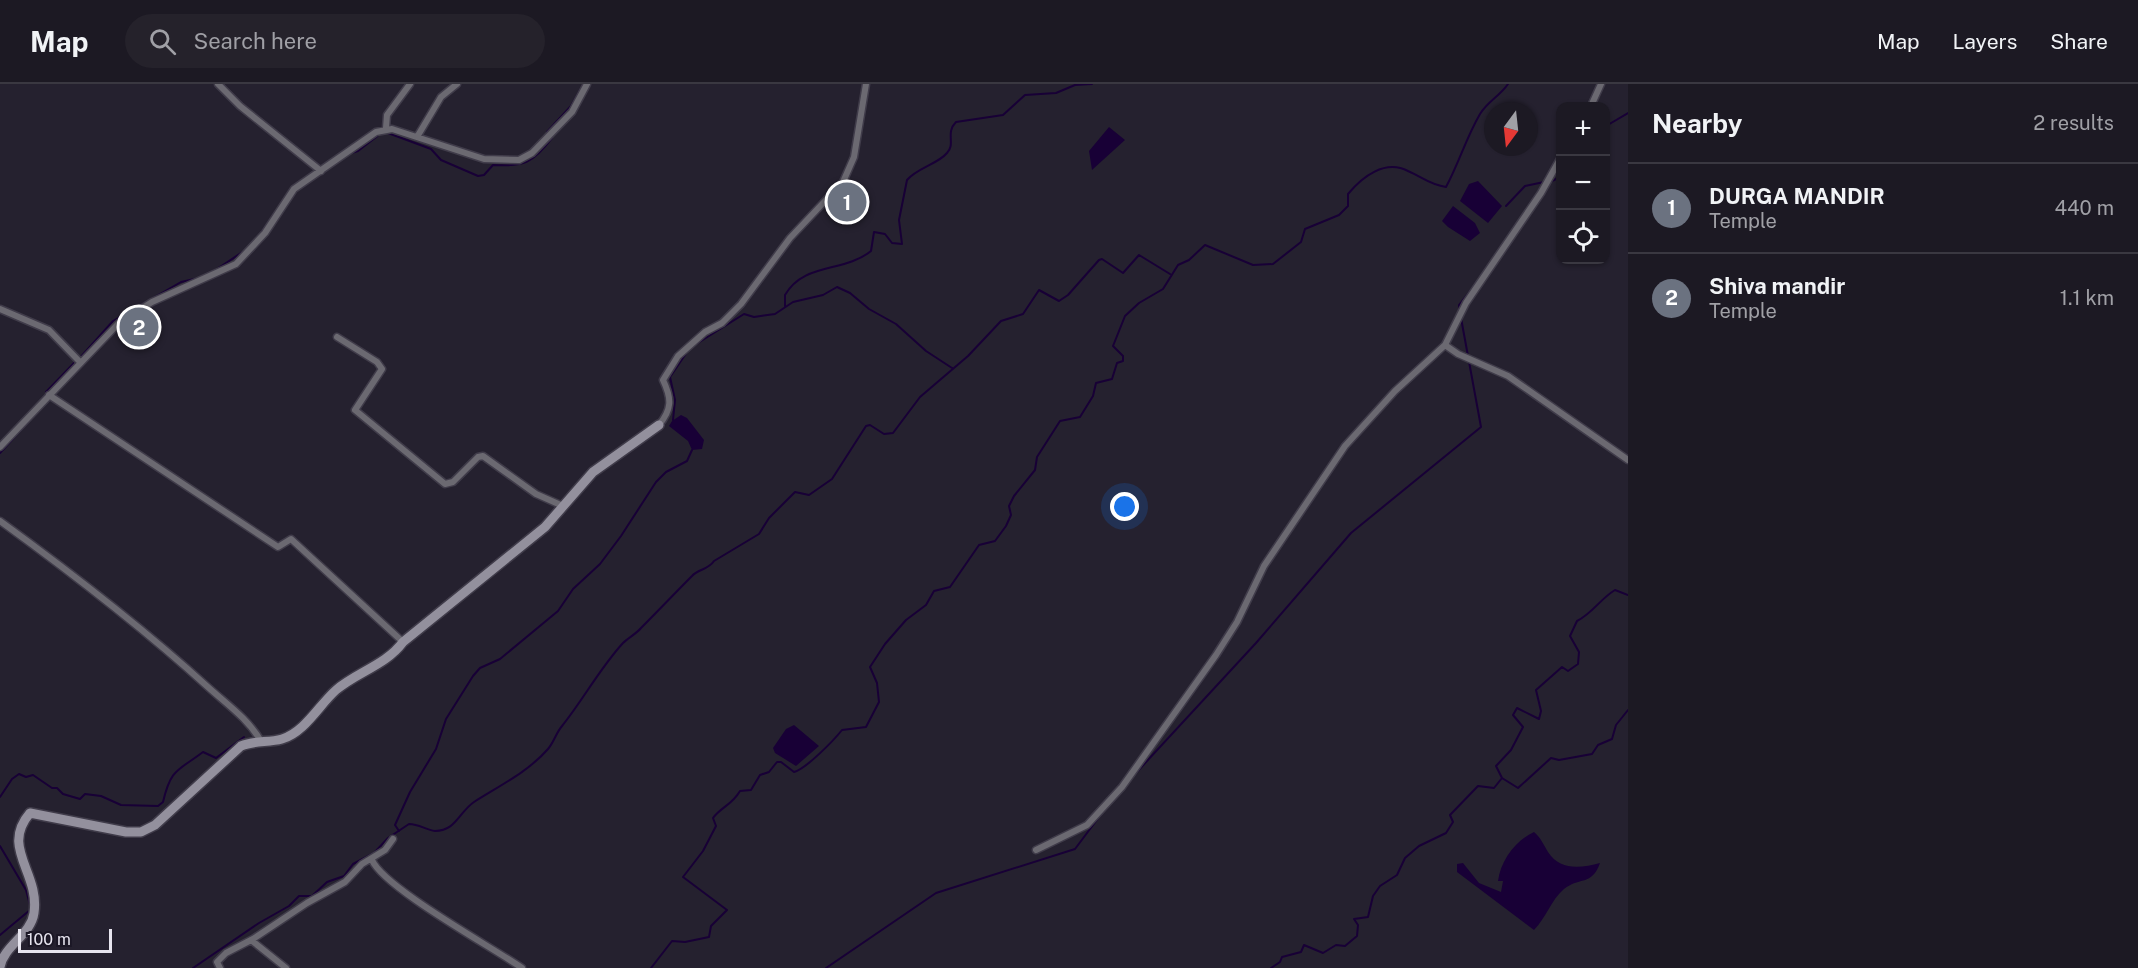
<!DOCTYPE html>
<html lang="en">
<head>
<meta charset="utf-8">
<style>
	body { margin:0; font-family:"Public Sans",sans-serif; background:#25222b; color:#f1f3f6 }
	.controls { position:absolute; right:18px; top:18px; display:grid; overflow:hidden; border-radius:12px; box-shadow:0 2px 4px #0004 }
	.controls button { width:54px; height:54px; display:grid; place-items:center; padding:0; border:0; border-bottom:2px solid #3a3841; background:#1c1923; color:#f1f3f6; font:30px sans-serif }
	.compass { position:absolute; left:1484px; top:18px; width:54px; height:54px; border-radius:50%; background:#1c1923; box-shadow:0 2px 4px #0004; rotate:195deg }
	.scale { position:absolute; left:18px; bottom:15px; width:94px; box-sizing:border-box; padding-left:6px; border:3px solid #e7e5ef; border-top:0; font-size:16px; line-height:21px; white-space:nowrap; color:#e7e5ef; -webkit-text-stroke:4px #1b1725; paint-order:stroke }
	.you { position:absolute; left:1125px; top:423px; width:21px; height:21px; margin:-15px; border:4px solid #fff; border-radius:50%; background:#1a73e8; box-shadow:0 0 0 9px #1a73e833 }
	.badge { display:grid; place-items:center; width:39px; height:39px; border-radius:50%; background:#ea580c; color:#fff; font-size:20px; font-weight:700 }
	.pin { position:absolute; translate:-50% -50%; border:3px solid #fff; box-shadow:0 2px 6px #0006 }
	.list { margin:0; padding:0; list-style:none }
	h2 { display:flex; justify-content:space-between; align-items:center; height:78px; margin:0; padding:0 24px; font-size:26px }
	h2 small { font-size:20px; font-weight:400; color:#a0a0a6 }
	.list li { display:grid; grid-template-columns:39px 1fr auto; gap:18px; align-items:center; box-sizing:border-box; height:90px; padding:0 24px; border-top:2px solid #3a3841 }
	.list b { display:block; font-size:22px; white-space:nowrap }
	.list p { margin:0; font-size:20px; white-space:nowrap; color:#a0a0a6 }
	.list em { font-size:20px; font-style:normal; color:#a0a0a6 }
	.icon { flex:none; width:33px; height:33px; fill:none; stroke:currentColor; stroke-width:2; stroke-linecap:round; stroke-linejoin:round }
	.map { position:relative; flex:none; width:1628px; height:884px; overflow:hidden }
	header { display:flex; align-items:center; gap:36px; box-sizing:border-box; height:84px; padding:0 30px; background:#1c1923; border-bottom:2px solid #3a3841 }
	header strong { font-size:28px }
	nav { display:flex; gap:33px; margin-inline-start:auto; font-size:21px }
	.search { width:420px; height:54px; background:#25222b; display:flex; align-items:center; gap:15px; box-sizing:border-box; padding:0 21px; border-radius:33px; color:#a0a0a6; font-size:22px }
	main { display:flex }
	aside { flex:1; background:#1c1923 }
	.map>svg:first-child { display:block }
	.water { fill:#180036 }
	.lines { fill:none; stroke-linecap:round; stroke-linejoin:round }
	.stream { stroke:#180036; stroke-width:2 }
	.street-casing { stroke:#403c4a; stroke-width:9 }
	.secondary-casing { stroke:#403c4a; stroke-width:12 }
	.street { stroke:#6b6971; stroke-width:6 }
	.secondary { stroke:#93909d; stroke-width:9 }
</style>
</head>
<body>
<header>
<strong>Map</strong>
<div class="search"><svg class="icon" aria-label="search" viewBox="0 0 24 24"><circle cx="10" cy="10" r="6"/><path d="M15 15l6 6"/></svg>Search here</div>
<nav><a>Map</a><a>Layers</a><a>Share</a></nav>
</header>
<main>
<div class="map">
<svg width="1628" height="884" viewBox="0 0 1628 884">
	<rect width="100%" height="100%" fill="#25212f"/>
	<path class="water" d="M1109,43L1125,56L1092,86L1089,67Z
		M1478,97L1502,122L1488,139L1460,117L1469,100Z
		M1453,122L1475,139L1480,149L1470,157L1448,143L1442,137Z
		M681,331L687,334L704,356L702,365L692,366L688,357L669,342L672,337Z
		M794,641L819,662L796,682L775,669L773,664L786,645Z
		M1534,748C1541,754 1543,760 1548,768C1560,787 1581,784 1600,779C1592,802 1579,793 1564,805C1551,816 1546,834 1534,846L1457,788V780L1463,779L1479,799L1501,808L1503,797H1498C1501,776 1515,757 1534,748Z"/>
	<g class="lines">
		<path class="stream" d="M1606,42L1628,29
			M547,48L571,22L583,1
			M388,49L431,65L441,76L478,92L484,91L493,81C524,83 533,79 552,54
			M348,70L358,67L380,50
			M1550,98L1560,93
			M1506,122L1525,102L1544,98
			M259,152L289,108L317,85
			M214,187L247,165
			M785,222V211C804,178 844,189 871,167L874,148L885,150L892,159L902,160L899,136L907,96C917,84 938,80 947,69C956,60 945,49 956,38L1003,31L1025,11L1056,9L1075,1L1092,0
			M1460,228L1459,221L1475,201
			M693,262L744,230L754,233L775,230L793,218L823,211L837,203L850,209L869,225L896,240L926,267L952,284
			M79,275L113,237L181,198L199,194
			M46,308L76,277
			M673,336L675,316L670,293L687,268
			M0,369L28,338
			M1135,690L1256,559L1351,449L1481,343L1461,234
			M1502,694L1496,682L1511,666L1523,643L1513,631L1517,624L1539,635L1541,627L1536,606L1562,583L1568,587L1578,580L1579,568L1570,552L1577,537C1593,529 1600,515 1615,506L1628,511
			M0,713L12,695L19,690L26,693L33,691L52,704H57L63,710L80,715L85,710L101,712L121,721L158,722L163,718C171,684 178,687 203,668L216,674L244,653
			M399,747L395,741L410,708L436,665L446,635L473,592L480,584L500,575L558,527L573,505L600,480L621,452L656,398L666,388L687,377L692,366
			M0,762L26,806L30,821
			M0,851L30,826
			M193,884L259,839L289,822L299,812H312L327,798L344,792L353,780L374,769L388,754L409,740C419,740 426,746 435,747C456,747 459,728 474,718C499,702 528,688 548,665C554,658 556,649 562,642C583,616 600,584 623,559C628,554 636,550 641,544C658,527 675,509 692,492C698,485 708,486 714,477L759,450L769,434L795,408L809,411L832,395L866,342L870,341L884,350L893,349L920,313L968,272L1001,237L1023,230L1039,206L1059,217L1068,211L1099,176L1102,175L1123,189L1139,171L1170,190
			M651,884L672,857L685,858L709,853L711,842L727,826L683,793L703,767L716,742L713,734C721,723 732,721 740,707L751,706L760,691L769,688L777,678H781L794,688C806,685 834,656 842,646L866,643L879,618L877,599L870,583L885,560L906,536L926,521L934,507L950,503L979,461L995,457L1006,442L1011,431L1009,422L1014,412L1035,386L1037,373L1060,337L1080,333L1093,312L1096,299L1112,295L1117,279L1123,277V272L1113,262L1125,232L1139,219L1163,205L1178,181L1189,176L1205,161L1253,181L1273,180L1301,158L1305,145L1339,131L1348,122V110C1362,93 1385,75 1408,87C1422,93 1430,101 1446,103C1459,79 1466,54 1480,30C1488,17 1500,12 1508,0
			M826,884L936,809L1075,765L1102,729
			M1271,884L1280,878L1282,873L1301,868L1304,861L1323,869L1336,861L1345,862L1357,852L1358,841L1354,835L1368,833L1373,812L1380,802L1397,791L1405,774L1419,762L1446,749L1453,738L1450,731L1478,702L1494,704L1502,694L1518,704L1551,674L1559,676L1592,670L1598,661L1612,655L1616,641L1628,626"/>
		<defs>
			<path id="street" d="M218,0L240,22L321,87
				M1591,22L1601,0
				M386,44L387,31L410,0
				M417,53L441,13L457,0
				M0,225L49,246L80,278
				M337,253L377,278L382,285L355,326L445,400L453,398L478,373L483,372L536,410L563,422
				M1445,261L1458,270L1508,292L1628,376
				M49,311L278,463L291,455L403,558
				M659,341C672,325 672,315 663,296L678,272L705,248L722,239L741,220L790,154L843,98L854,73L866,0
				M0,363L119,239L152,218L236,180L265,149L294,105L376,48L392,45L484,75L519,76L532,69L572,28L587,0
				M0,437C73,490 143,544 209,604C228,621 248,635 261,657
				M1036,766L1087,741L1122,703L1216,571L1237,538L1264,482L1345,362L1395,307L1445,261L1466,219L1541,109L1560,75
				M372,776C384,804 492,863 522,884
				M251,856L286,884
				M220,884L217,878L226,869L253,855L307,819L345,798L362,780L385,766L393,755"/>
			<path id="secondary" d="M0,883C4,861 31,851 34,829C40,788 0,764 30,729L126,748H141L155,741L241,662C255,656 268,659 282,655C305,648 319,621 336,606C357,588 386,581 403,558L545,443L593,388L659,341"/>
		</defs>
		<use href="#street" class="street-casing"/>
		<use href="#secondary" class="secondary-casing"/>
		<use href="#street" class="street"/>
		<use href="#secondary" class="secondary"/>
	</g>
</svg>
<div class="controls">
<button>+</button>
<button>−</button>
<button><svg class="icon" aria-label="locate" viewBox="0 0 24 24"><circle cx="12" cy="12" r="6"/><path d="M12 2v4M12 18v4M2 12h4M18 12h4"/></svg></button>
</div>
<svg class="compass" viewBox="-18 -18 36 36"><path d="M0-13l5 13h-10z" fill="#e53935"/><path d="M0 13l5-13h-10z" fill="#a0a0a6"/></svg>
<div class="scale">100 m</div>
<div class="you"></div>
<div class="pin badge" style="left:847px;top:118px;background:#6b7280">1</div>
<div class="pin badge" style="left:139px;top:243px;background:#6b7280">2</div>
</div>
<aside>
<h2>Nearby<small>2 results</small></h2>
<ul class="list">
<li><span class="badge" style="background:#6b7280">1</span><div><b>DURGA MANDIR</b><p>Temple</p></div><em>440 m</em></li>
<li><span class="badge" style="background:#6b7280">2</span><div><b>Shiva mandir</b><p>Temple</p></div><em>1.1 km</em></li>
</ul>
</aside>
</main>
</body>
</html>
